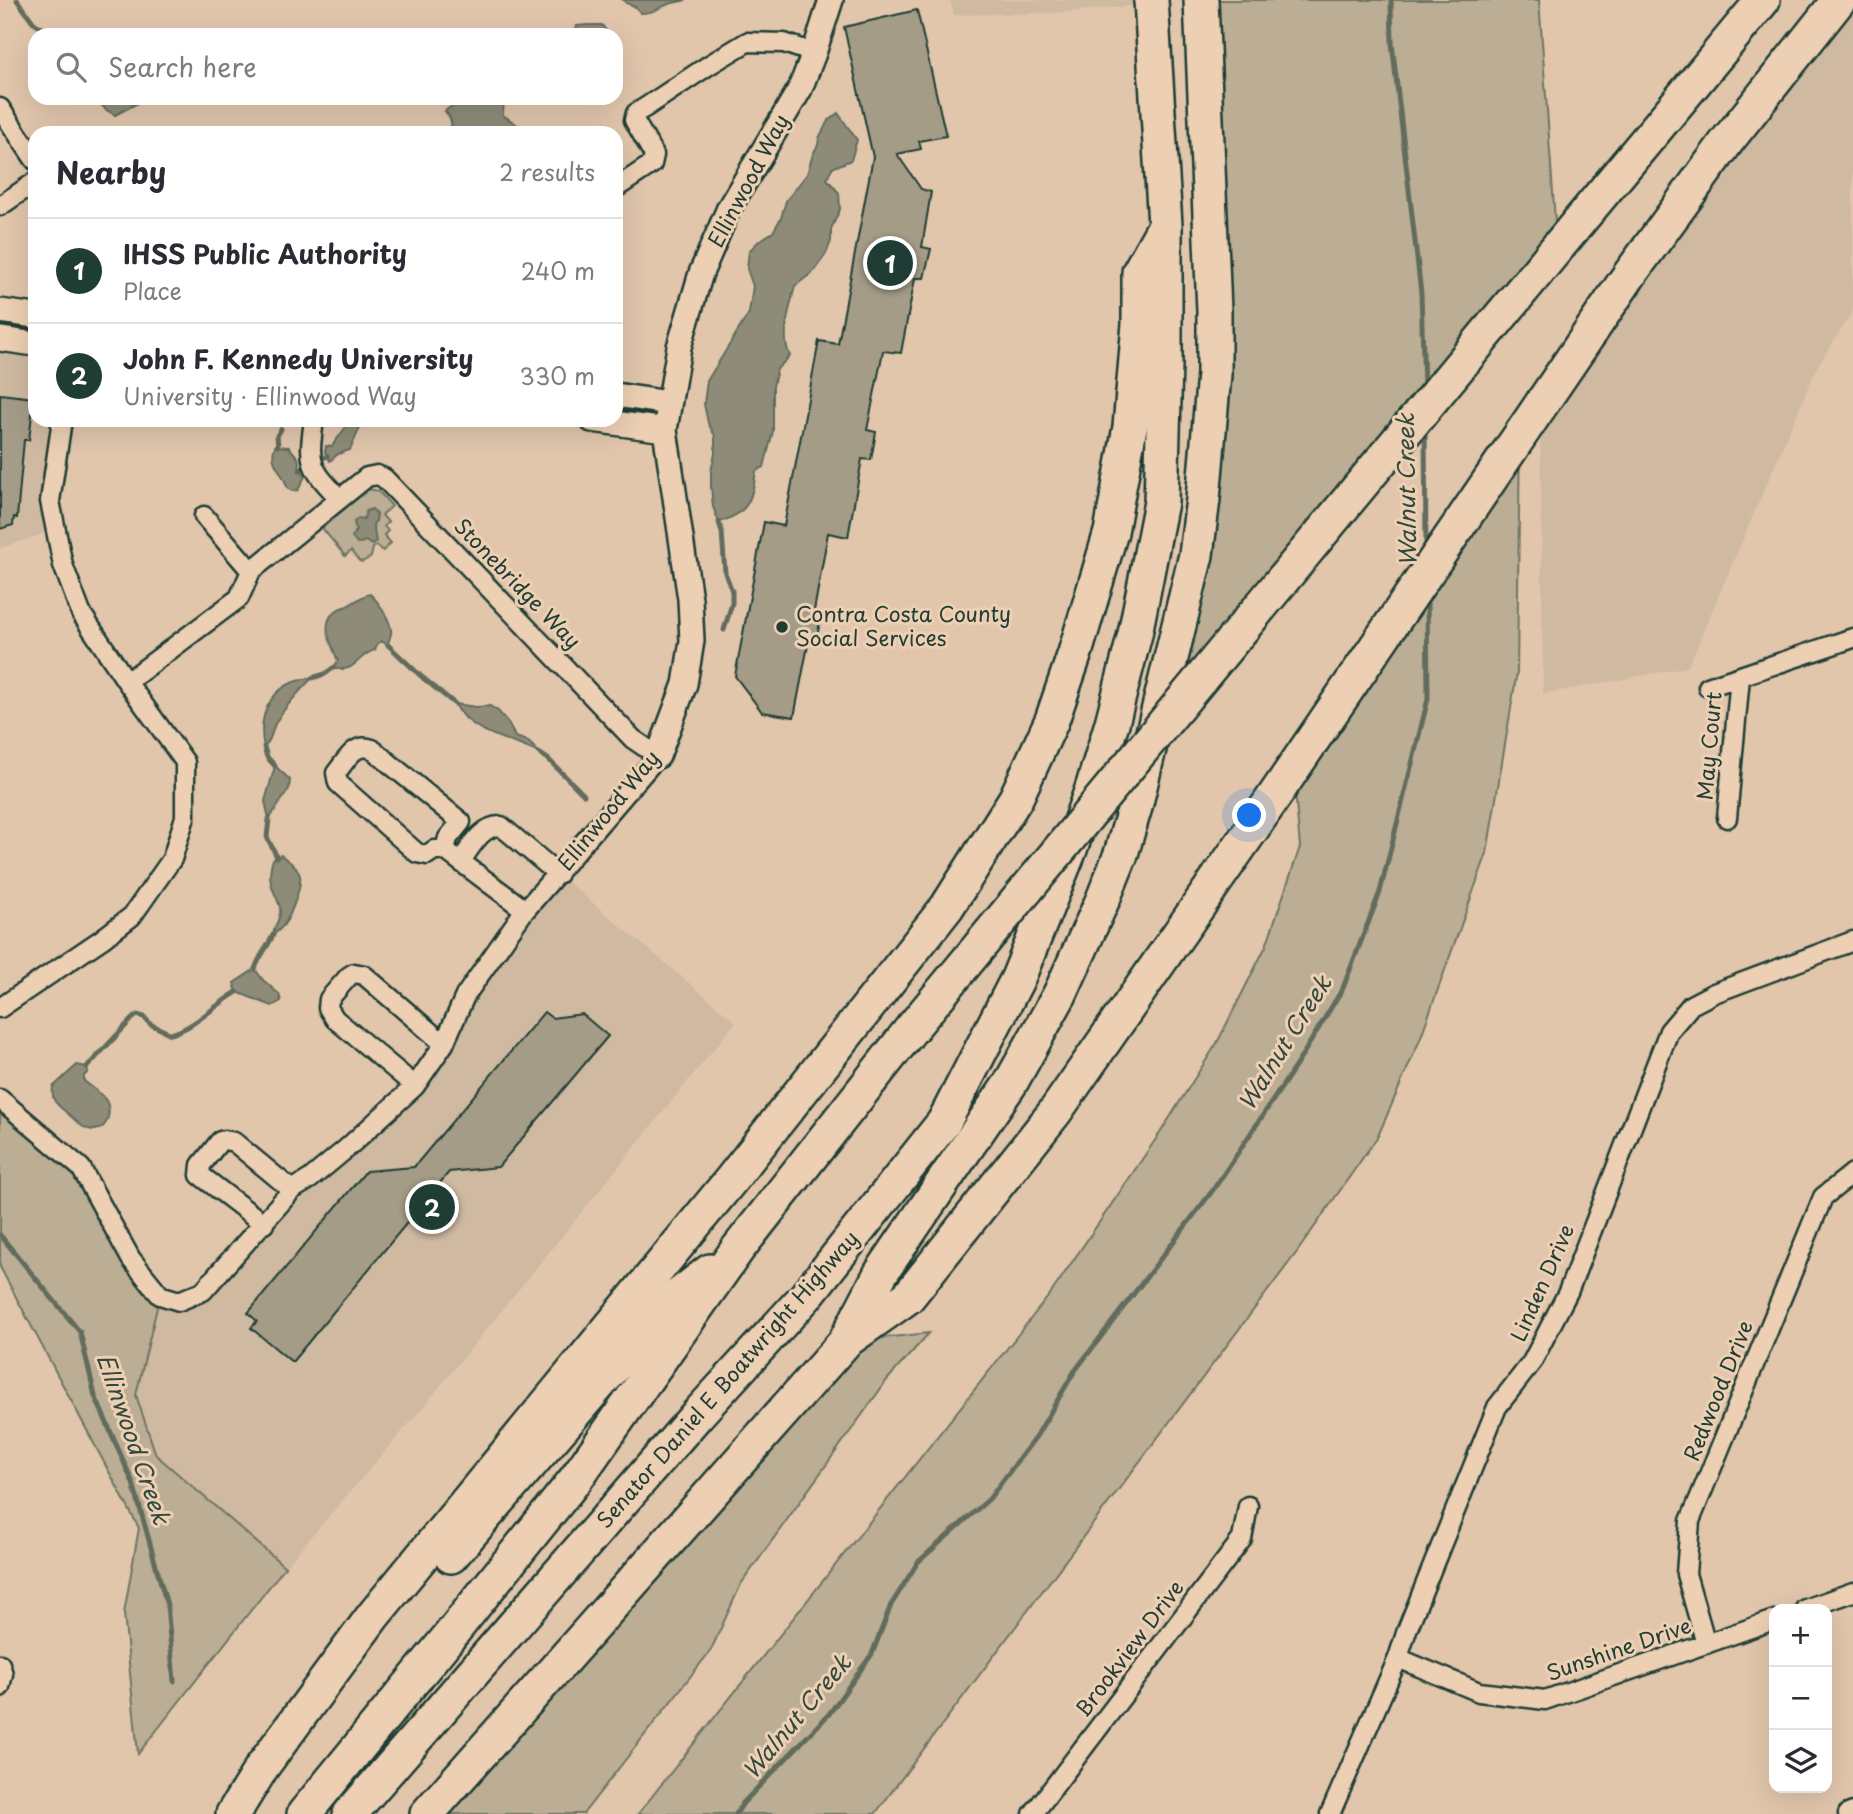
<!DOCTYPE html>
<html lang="en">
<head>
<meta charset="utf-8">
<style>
	body { margin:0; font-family:"Playpen Sans",sans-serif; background:#f7f7f7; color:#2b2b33 }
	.controls { position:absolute; right:21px; bottom:21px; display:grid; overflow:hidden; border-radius:14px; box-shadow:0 7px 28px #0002 }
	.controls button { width:63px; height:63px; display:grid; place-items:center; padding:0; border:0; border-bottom:2px solid #e1e1e2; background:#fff; color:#2b2b33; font:35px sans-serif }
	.you { position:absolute; left:1250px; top:816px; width:24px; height:24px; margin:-18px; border:5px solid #fff; border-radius:50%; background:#1a73e8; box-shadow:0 0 0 10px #1a73e833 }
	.badge { display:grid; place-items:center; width:46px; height:46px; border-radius:50%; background:#1f3d34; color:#fff; font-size:23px; font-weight:700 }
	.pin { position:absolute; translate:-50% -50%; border:4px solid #fff; box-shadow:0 2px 7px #0006 }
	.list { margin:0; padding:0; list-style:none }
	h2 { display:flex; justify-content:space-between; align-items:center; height:91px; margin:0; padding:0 28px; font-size:30px }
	h2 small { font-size:23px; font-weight:400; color:#7c7c81 }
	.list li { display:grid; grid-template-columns:46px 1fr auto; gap:21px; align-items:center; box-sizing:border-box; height:105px; padding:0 28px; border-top:2px solid #e1e1e2 }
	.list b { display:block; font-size:26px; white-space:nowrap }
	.list p { margin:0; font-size:23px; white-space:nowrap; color:#7c7c81 }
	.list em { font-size:23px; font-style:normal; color:#7c7c81 }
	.icon { flex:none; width:38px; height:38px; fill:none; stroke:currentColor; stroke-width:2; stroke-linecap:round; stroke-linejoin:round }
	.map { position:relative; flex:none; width:1853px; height:1814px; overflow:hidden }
	.search { position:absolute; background:#fff; box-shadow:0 7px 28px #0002; left:28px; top:28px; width:595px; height:77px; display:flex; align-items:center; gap:18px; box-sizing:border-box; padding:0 24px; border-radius:21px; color:#7c7c81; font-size:26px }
	.panel { position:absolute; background:#fff; box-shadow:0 7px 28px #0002; left:28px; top:126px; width:595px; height:301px; border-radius:21px }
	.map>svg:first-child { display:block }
	.built { fill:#cfb9a1 }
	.green { fill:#bcad95; stroke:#6e7564; stroke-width:2 }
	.water { fill:#8e8c79; stroke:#626c5d; stroke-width:2 }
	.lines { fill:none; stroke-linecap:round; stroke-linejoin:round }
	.stream { stroke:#626c5d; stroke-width:5 }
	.building { fill:#a49c87; stroke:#1f3d34; stroke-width:2 }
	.minor-casing { stroke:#1f3d34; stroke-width:23 }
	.tertiary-casing { stroke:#1f3d34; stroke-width:28 }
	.motorway-casing { stroke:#1f3d34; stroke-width:38 }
	.minor { stroke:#edcfb3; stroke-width:18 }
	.tertiary { stroke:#edcfb3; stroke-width:23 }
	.motorway { stroke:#edcfb3; stroke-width:33 }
	.motorway-bridge-casing { stroke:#1f3d34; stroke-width:38; stroke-linecap:butt }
	.motorway-bridge { stroke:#edcfb3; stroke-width:33 }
	.poi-dot { fill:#1f3d34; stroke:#edcfb3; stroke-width:2.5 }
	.labels { text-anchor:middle; stroke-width:6; stroke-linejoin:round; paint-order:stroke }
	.street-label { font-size:21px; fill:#1f3d34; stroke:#edcfb3 }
	.poi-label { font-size:21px; fill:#1f3d34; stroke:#edcfb3; text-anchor:start }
	.water-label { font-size:23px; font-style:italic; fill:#30493e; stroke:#edcfb3 }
</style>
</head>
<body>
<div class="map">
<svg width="1853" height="1814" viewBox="0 0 1853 1814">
	<rect width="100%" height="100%" fill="#e1c6ac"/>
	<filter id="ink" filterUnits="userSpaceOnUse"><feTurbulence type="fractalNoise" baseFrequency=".0143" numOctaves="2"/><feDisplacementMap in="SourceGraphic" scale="14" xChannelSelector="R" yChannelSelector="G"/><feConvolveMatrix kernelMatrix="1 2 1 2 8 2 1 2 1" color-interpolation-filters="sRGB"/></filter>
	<g filter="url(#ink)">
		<path class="built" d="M950,0H1151V4L1056,13L954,15Z
			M1853,0V311L1817,367L1688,667L1543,694L1540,405Z
			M0,339L35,344V420H62L56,530L0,548Z
			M558,874L736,1022L420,1411L285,1567L156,1455L136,1395L160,1295L203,1291L292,1190L415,1086L465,996Z"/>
		<path class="green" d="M1201,0H1539L1557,248L1159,710L1196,555Z
			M1520,434L1517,672L1487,853L1419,1042L1378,1136L1297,1252L875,1814H638L1051,1293L1160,1133L1217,1043L1266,946L1300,847L1293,769Z
			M368,489L378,491L392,506L382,515L388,522L384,526L388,531L384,535L391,543L383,551L376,545L373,548L371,557L362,562L359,561L351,551L345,556L322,528Z
			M0,1099L81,1168L160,1295L136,1395L156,1455L285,1567L138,1754L124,1613L139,1528L0,1267Z
			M929,1333L887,1380L741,1584L711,1650L583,1814H428L845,1342Z"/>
		<path class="water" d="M623,0H686C680,2 675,2 669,4C657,8 655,13 641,13L634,6L626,3Z
			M588,25H602L609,35H574L577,26Z
			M96,98H147L115,115L105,109Z
			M468,98H504L503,115L516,124L525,133H450C453,124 451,118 445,111C452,105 460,103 468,98Z
			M838,113L857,140L851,160L832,168L827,179L839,193L840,209L831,229V241L826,254L813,272L795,286C790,307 780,336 790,356L777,369L773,386V431L764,467L756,471C752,499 749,513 719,522L713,507L711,486V471L715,454V436L708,423L704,404L707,381L749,313L753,286L747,269L749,251L759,241L773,232L781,218L786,201L807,174L813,154L818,145L819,138L828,121Z
			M351,420H358L361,425L350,450L338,454L330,461L325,452L326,446H332Z
			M275,446L289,447L298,458L300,469L305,476L298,490L292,491L287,487C283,470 268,464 275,446Z
			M372,509L377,514L376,521L373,524C375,531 374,535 376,541L372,545L365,541L357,544L352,537L356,530L354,522L358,518L364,519L366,511Z
			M370,594C378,601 393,623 391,634C390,638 388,641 388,645L381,641L377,644L375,650C356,655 357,674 333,668L338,661C332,645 317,621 339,609C342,607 346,607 349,605C357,601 361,596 370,594Z
			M312,678C299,692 285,706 276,722C271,731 272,741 264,747C256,711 275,681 312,678Z
			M455,704L476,707L490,706L498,711L509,724L515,737L528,741L539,753C511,739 470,734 455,704Z
			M275,766L290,780L289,789L269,819L265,801Z
			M281,855C288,861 298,866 300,876C302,885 291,915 285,923C282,928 278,931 273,935C274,925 282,918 280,908C279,902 276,897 274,892C269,881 269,870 273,859Z
			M255,969L263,980L279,994L281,1001L272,1006L237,992L234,983Z
			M77,1065L87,1067L88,1072L84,1076V1081C91,1087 100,1092 105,1099C112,1109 109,1129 95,1130C83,1131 75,1119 67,1113C57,1104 51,1102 53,1087Z"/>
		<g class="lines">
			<path class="stream" d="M17,0L34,23L52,35
				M1391,0L1392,43L1421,293L1424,387
				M1425,429L1426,548
				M278,446L277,436L281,429
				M300,470L327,456
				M719,522L722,532L725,573L732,591V603L724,630
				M388,645L423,678L455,704
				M312,678L325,674L333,668
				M264,747L267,757L275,766
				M539,753L548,759L584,795
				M269,819L267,837L277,857
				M255,969C259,956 268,947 273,935
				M87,1067L132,1019L137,1015L144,1017L150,1024L171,1034C195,1027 215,1005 237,992
				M0,1235L80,1332L95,1396L133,1483L167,1605L174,1681
				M736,1814L743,1803L829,1714L872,1654L891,1605L918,1562L989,1499L1037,1435L1074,1372L1213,1190L1297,1064L1343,988L1380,892L1428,699L1427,597"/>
		</g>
		<path class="building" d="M917,10L946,136L919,141L921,149L897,154L921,189L931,192L922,247L931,249L924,278H915L901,353L883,351L867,430L876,432L871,460L862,459L848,537L828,533L814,611L822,613L816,641L809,640L794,717L762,712L735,676L764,522L784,526L819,341L838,344L873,157L844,27Z
			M0,394L34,398L29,440H24L17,518L14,517L13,525L0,529Z
			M544,1012L552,1018L582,1014L608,1036L498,1167L449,1172L292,1362L251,1328L257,1321L248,1313L366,1171L414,1167Z"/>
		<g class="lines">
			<defs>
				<path id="minor" d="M0,108L35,160
					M616,188L652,164L654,155L634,120L636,113L646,107L709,65L747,42L784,43L814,53
					M0,206L35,182
					M314,420C308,463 309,467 339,498
					M204,516L251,571
					M1708,687L1853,638
					M1727,818L1740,677
					M445,850L448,838L461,822L372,749C354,742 347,760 336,773L338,783L417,853L427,855L434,850H445L525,910
					M461,861C471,847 482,825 501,826L558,874
					M0,1008L102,939L132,916L172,859L185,817V762L127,682L81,613L63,565L50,501L62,420
					M415,1086L335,1019L328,1008L329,999L349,976L354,973L364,975L444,1044
					M0,1099L81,1168L131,1259L160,1295L179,1301L203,1291L292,1190L310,1179L346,1149L415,1086L444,1044L465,996L522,914L658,756L633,739L384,478L377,475L367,477L251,571L239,598L127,682
					M264,1224L200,1175L201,1165L220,1141L225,1140L234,1142L292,1190
					M1805,1609L1853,1592
					M1706,1644L1686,1574L1690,1521L1823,1197L1853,1173
					M1398,1658L1479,1692L1545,1700L1774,1620
					M0,1664L3,1674L0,1687
					M1033,1814L1242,1539L1248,1506
					M1330,1814L1398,1658L1407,1630L1497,1407L1532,1362L1568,1292L1669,1031L1691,1005L1714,993L1853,941
					M1848,1814L1853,1812"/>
				<path id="tertiary" d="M0,311L35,316
					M0,339L35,344
					M616,395L668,403
					M592,420L665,430
					M658,756L685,684L692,641L690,599L665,430L679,347L701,273L729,208L800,89L814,53L831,0"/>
				<path id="motorway" d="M1557,248L1763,0
					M850,1338L908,1297L1055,1112L1254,826L1630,274L1728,140L1839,0
					M451,1556L670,1302L710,1271
					M233,1814L262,1767L373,1616L731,1180L947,907L1016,798L1052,720L1075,653L1111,532L1130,427L1139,324V272L1164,227
					M304,1814L444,1643L575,1480L737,1250L912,1028
					M350,1814L697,1415L806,1296L944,1122L1018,978L1069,852L1092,789L1112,723L1135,634L1161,502L1165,364V225L1151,0
					M427,1814L845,1342L881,1273L1010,1084L1060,994L1103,899L1121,854L1135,807L1196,555L1203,499L1214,374V311L1201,0"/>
			</defs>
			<use href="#minor" class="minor-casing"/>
			<use href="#tertiary" class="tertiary-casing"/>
			<use href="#motorway" class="motorway-casing"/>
			<use href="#minor" class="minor"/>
			<use href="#tertiary" class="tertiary"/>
			<use href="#motorway" class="motorway"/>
			<defs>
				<path id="motorway-bridge" d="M912,1028L1557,248"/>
			</defs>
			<use href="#motorway-bridge" class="motorway-bridge-casing"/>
			<use href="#motorway-bridge" class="motorway-bridge"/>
		</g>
	</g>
	<circle class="poi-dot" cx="782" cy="627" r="7"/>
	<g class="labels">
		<g class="street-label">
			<text transform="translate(749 181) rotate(-62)" y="7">Ellinwood Way</text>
			<text transform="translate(517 584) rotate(46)" y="7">Stonebridge Way</text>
			<text transform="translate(1710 746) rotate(-85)" y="7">May Court</text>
			<text transform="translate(609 811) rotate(-51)" y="7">Ellinwood Way</text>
			<text transform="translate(1543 1283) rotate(-66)" y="7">Linden Drive</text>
			<text transform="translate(728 1380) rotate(-49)" y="7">Senator Daniel E Boatwright Highway</text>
			<text transform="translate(1719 1391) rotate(-68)" y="7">Redwood Drive</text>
			<text transform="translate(1130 1649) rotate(-53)" y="7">Brookview Drive</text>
			<text transform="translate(1619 1650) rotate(-19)" y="7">Sunshine Drive</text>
		</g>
		<g class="poi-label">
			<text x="796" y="622">Contra Costa County<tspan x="796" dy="24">Social Services</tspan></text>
		</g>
		<g class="water-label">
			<text transform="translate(1407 490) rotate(-91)" y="8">Walnut Creek</text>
			<text transform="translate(1285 1043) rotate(-58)" y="8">Walnut Creek</text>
			<text transform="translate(133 1439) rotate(71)" y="8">Ellinwood Creek</text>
			<text transform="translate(797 1717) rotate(-50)" y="8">Walnut Creek</text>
		</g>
	</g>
</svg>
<div class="controls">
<button>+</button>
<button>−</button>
<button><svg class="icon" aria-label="layers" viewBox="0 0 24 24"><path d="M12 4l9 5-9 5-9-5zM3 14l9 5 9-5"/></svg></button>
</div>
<div class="you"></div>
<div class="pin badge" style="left:890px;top:263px">1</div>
<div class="pin badge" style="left:432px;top:1207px">2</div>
<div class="search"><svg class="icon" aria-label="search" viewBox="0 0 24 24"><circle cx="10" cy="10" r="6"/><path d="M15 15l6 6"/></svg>Search here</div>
<section class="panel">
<h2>Nearby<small>2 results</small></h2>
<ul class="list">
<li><span class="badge">1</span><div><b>IHSS Public Authority</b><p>Place</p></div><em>240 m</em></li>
<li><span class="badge">2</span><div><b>John F. Kennedy University</b><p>University · Ellinwood Way</p></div><em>330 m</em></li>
</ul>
</section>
</div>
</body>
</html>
